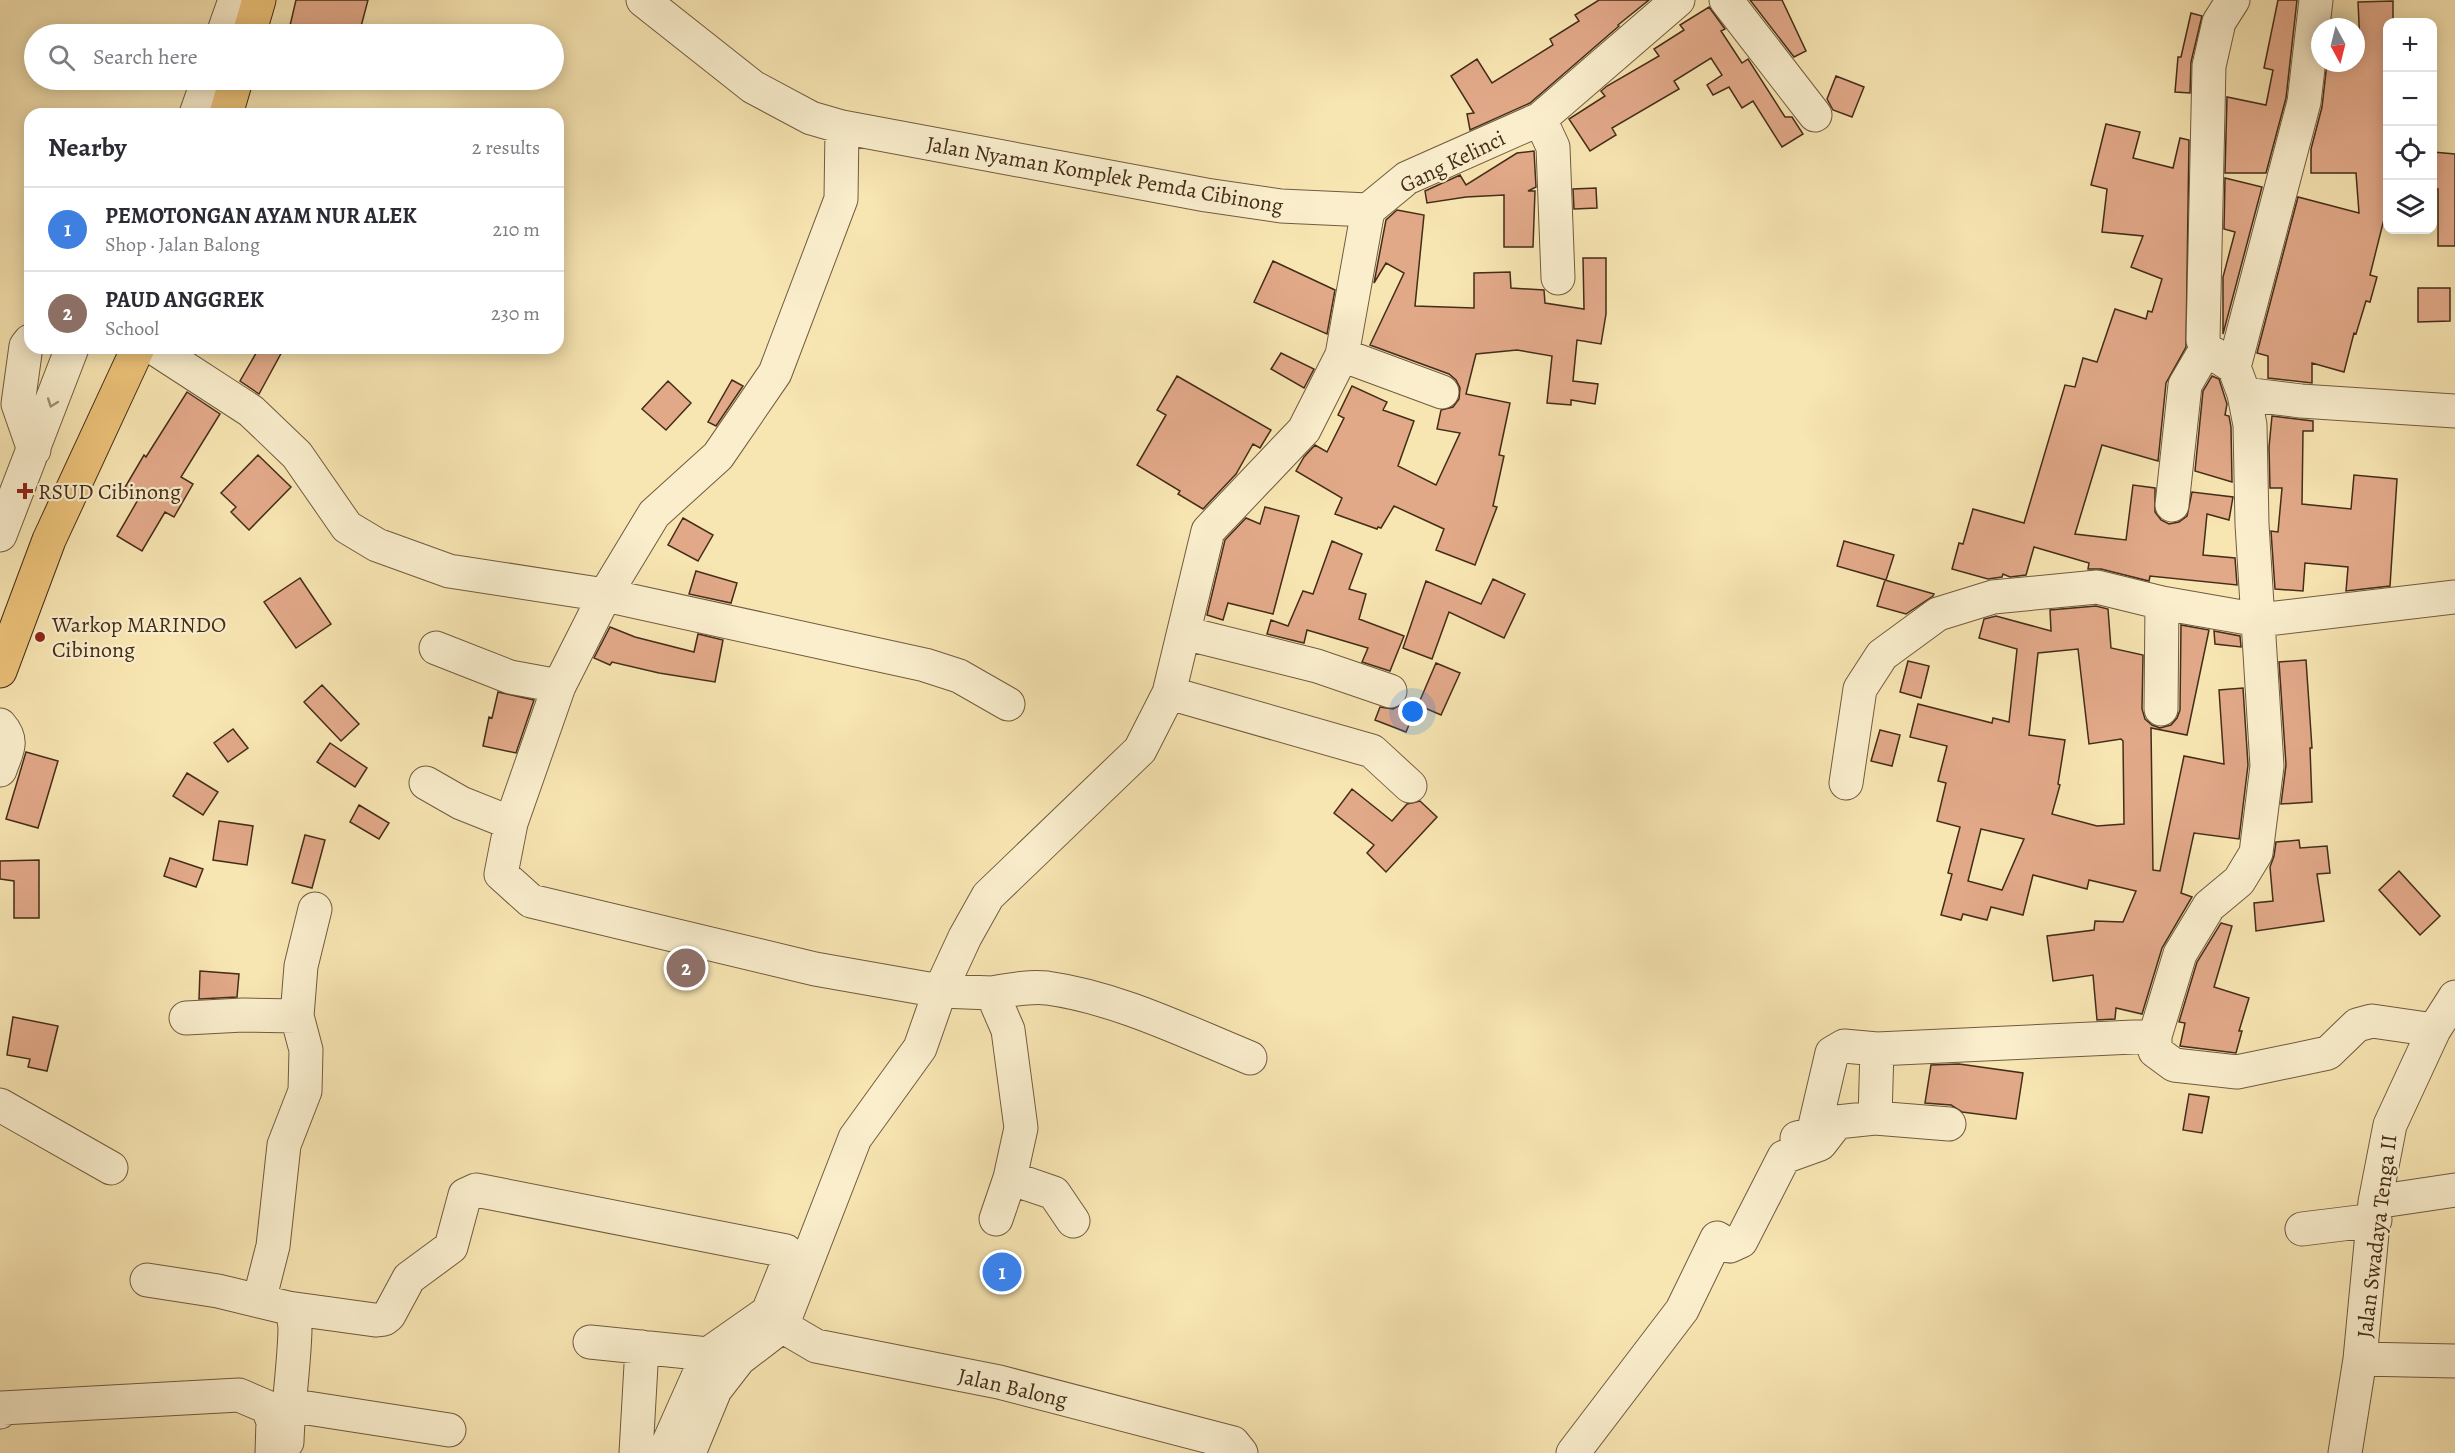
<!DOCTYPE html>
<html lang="en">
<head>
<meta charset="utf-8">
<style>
	body { margin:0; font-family:Alegreya,serif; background:#f7f7f7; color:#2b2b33 }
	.controls { position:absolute; right:18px; top:18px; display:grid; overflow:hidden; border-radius:12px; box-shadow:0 3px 15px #0003 }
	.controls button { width:54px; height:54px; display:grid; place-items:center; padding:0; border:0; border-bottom:2px solid #e1e1e2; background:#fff; color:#2b2b33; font:30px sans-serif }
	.compass { position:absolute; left:2311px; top:18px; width:54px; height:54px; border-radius:50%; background:#fff; box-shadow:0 3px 15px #0003; rotate:173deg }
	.you { position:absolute; left:1413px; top:712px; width:21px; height:21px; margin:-15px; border:4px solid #fff; border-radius:50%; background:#1a73e8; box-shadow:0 0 0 9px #1a73e833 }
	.badge { display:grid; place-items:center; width:39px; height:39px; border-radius:50%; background:#0f766e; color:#fff; font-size:20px; font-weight:700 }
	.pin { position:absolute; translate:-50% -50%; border:3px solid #fff; box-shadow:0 2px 6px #0006 }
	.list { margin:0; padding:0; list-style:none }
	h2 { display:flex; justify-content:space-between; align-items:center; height:78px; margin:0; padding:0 24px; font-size:26px }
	h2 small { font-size:20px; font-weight:400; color:#7c7c81 }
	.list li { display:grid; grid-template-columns:39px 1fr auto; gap:18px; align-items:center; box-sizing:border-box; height:84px; padding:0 24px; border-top:2px solid #e1e1e2 }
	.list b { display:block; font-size:22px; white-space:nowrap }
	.list p { margin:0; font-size:20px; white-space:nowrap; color:#7c7c81 }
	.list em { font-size:20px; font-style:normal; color:#7c7c81 }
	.icon { flex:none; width:33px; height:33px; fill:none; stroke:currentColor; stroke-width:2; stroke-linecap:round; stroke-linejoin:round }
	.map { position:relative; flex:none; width:2455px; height:1453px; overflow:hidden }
	.search { position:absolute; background:#fff; box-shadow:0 3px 15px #0003; left:24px; top:24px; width:540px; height:66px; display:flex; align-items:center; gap:15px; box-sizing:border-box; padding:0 21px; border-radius:33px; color:#7c7c81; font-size:22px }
	.panel { position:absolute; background:#fff; box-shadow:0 3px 15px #0003; left:24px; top:108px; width:540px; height:246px; border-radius:18px }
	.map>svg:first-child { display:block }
	.building { fill:#e2a989; stroke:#442d19; stroke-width:1.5; fill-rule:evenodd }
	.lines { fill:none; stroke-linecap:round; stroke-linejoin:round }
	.minor-casing { stroke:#715b3f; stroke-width:35 }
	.major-casing { stroke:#442d19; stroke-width:35 }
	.minor { stroke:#faeecd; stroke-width:33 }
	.major { stroke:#ecc279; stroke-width:33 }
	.oneway { stroke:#9f8e73 }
	.poi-dot { fill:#8f2418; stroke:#faeecd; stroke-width:2 }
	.labels { text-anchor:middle; stroke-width:4.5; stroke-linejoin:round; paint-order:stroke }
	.street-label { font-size:22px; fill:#442d19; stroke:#faeecd }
	.poi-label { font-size:22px; fill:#442d19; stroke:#faeecd; text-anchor:start }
</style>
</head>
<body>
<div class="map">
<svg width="2455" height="1453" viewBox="0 0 2455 1453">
	<rect width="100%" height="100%" fill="#f7e5b2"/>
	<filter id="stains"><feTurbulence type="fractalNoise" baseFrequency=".00333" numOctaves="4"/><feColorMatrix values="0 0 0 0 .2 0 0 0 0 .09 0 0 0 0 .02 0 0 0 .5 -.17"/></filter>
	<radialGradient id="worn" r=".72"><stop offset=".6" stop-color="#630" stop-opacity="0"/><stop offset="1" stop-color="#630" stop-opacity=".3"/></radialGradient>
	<path class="building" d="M296,0H368L359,34H288Z
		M1599,0H1649L1618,25L1619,26L1530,103L1470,130L1467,114L1474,113L1451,76L1477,59L1492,83L1553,45L1550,39L1579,21L1575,15Z
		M1750,0H1782L1806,51L1794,57Z
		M2278,0H2297L2286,98L2266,173H2225L2227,97L2266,105L2273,70L2264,68Z
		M2393,1V22H2388L2384,88H2388V218L2384,219L2370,275L2377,277L2370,302L2366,301L2356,334L2354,333L2344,372L2312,363V383L2268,378V356L2257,353L2298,197L2359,213L2356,173H2311V149L2322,107L2327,63H2356V44L2360,45L2358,2Z
		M1709,7L1725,29L1721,31L1742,63L1748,59L1785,117H1792L1803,134L1782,147L1753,101L1742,108L1729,87L1713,95L1707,85L1722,75L1711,58L1674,81L1679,89L1612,128L1616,135L1590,151L1569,119L1605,96L1601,91L1607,86L1659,56L1654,49L1684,30L1680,25Z
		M2191,13L2202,16L2191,62L2190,93L2175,92L2178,57H2181Z
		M1836,76L1864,87L1852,117L1833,110L1827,99Z
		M2106,124L2140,132L2133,158L2173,168L2180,138L2189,140L2186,347L2166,383L2158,461L2102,445L2075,534L2126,540L2133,485L2155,488V512L2161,520L2169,524L2179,522L2187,516L2192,492L2233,497L2229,520L2207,514L2203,555L2235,558L2237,585L2150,576L2149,581L2101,569H2088L2089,563L2034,547L2026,575L2010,577L2003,574L2002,577L1988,579L1952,569L1959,543L1963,544L1973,509L2024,523L2065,385L2075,387L2083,358L2097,362L2115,309L2146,319L2148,311L2152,312L2162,279L2131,267L2143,236L2102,232L2107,189L2091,185Z
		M1534,151L1536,187L1528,191H1535L1533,247H1504V195L1466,197L1427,203L1425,191L1460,175L1466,185L1517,153Z
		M2433,152L2455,154V246H2438V189H2433Z
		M2225,178L2262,187L2223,334V277L2235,232L2224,229Z
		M1596,188L1597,208L1574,209L1573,189Z
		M1397,210L1424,215L1415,306L1474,308V273L1510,272L1511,288L1544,290L1545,303L1584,309L1583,258H1606V314L1601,344L1577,340L1573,381L1598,384L1595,404L1571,400V405L1547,403L1552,356L1517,350L1476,354L1466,394L1510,403L1499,455L1504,456L1493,506L1497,507L1475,565L1436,550L1444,529L1394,506L1381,528L1378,527L1377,529L1335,514L1342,498L1296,471L1304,457L1315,445L1327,452L1344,418L1338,415L1352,386L1387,402L1383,410L1414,421L1398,466L1436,485L1460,433L1437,429L1441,410L1453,407L1459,399L1460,388L1456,380L1449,374L1370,345L1404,273L1386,263L1374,283L1386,220Z
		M1273,261L1335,290L1327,334L1254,302Z
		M2418,288H2450V321L2418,322Z
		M259,348H284L259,394L240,381Z
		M1281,353L1314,369L1304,388L1271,369Z
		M1177,376L1271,430L1260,448L1253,444L1236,474L1203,509L1178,494L1180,491L1137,465L1166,415L1157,410Z
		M2212,376L2219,379L2227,404L2225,415L2229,416L2231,427L2232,482L2195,471L2203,391Z
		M732,380L743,386L716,426L708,422Z
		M668,381L691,403L666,430L642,409Z
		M187,392L220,414L181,477L193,484L174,517L165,512L142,551L117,536L139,498L124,489L144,455L146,457Z
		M2272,416L2313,421V431H2303L2302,504L2351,509L2354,475L2397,479L2390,586L2346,591L2348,567L2305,563L2303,591L2275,589L2271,531L2278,532L2282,488H2270L2269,447Z
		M258,455L291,487L249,530L231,512L236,507L221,493Z
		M1265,507L1299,516L1273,614L1228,603L1223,620L1207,615L1225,540L1246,518L1260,524Z
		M683,518L713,535L698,561L668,545Z
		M1332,541L1362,554L1349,589L1366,594L1359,619L1404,636L1390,671L1362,662L1368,648L1307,630L1304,643L1267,634L1271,620L1288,626L1303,591L1313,594Z
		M1844,541L1894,555L1886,580L1837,566Z
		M696,571L737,583L731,603L689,594Z
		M300,578L331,624L296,648L264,602Z
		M1493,579L1525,594L1504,638L1449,612L1432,659L1403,648L1426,581L1481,604Z
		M1885,580L1934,594L1933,596L1906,614L1877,606Z
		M2096,606L2108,609L2111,648L2143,655L2142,709L2145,719L2152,725L2160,728L2171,725L2177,718L2180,710L2181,625L2209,630L2187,735L2151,728L2153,870L2160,871L2184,756L2224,764L2219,690L2243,688L2248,765L2239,839L2194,833L2181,893L2192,897L2162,948L2142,1014L2116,1008L2115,1019L2097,1020L2093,975L2053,981L2047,936L2094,930L2095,921L2123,922L2136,891L2089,880L2087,889L2033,875L2023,915L1991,907L1987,920L1963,914L1961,920L1941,915L1952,874L1948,873L1960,827L1937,821L1946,783L1938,781L1947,746L1910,737L1918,704L1992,723L1993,718L2009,722L2017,649L1979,638L1984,619L1996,616L2051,631L2050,610ZM2078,649L2089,744L2121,739L2123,741L2124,824L2097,826L2052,814L2060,785L2058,784L2065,740L2029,735L2038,653ZM1981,829L2024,839L2002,890L1968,881Z
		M610,627L635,637L694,652L698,634L723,640L715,682L659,673L612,662L610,665L594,658Z
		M2214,631L2240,636L2241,647L2215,644Z
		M2306,660L2312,748H2310L2312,802L2281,804L2286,765L2279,662Z
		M1908,661L1929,666L1921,698L1900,692Z
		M1436,663L1460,673L1441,715L1418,705Z
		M322,685L359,724L341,741L304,702Z
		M498,692L534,700L516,753L483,746L489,717L492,718Z
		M1404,703L1416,708L1406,732L1375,720L1380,707L1393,709Z
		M233,729L248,748L228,762L214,743Z
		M1880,730L1900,735L1892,766L1871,761Z
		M330,743L367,768L355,787L317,762Z
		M26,752L58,761L38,828L6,819Z
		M187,773L218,792L203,815L173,796Z
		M1352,789L1392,821L1407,804L1420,801L1437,817L1386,872L1367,853L1374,845L1334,813Z
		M359,805L389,823L379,839L350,822Z
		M219,821L253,826L247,865L213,860Z
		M305,835L325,840L312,888L292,883Z
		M2299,840L2300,848L2327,846L2330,873L2317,874L2324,921L2256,931L2254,903L2273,901L2270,867L2274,856L2276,842Z
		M170,858L203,869L196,887L164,876Z
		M39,860V918H14V881L0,879V861Z
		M2399,871L2440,916L2420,935L2379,890Z
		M2221,923L2232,926L2214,987L2249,998L2239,1031H2242L2236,1053L2180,1046L2185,1023L2179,1022L2197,962Z
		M200,971L239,974L237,997L199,999Z
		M13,1017L58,1026L47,1071L28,1067L30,1059L7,1055Z
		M1959,1064L2023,1073L2016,1119L1962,1112L1951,1105L1925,1103L1931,1065Z
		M2189,1094L2209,1097L2202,1133L2183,1130Z"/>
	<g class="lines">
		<defs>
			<path id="minor" d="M643,0L753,87L811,118L842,127L1206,195L1281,206L1368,210
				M1726,0L1815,115
				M2233,0L2219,22L2209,66L2203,340L2206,349L2234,367L2244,394L2250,425L2252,524L2267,766L2256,853L2239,881L2209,906L2180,954L2155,1036V1051L2174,1065L2237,1072L2328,1053L2357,1025L2372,1021L2434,1030
				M223,34L235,0
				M196,114L208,80
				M1540,119L1553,147L1558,278
				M842,127L841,199L775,373L718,456L654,514L605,595L559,686L511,823L501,874L531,901L815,969L940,991L992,993L1008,1030L1021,1128L1010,1178L996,1219
				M1368,210L1407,178L1540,119L1678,0
				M30,341L26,346L18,404L34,450
				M154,348L251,411L297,455L347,527L377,545L449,571L605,595L925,665L959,676L1008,704
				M1342,355L1442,392
				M2234,367L2304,102L2316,0
				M2244,394L2301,401L2455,411
				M2172,505L2185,385L2206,349
				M0,535L72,348
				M1184,633L1317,666L1390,691
				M436,648L510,677L559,686
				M1169,693L1372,751L1410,786
				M2161,709L2162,603
				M0,725C15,742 6,751 0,770
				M426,783L461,803L511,823
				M1846,783L1860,689L1882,655L1938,614L1993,597L2097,587L2162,603L2259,620L2455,597
				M992,993C1009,990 1029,986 1047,988C1118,998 1184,1031 1250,1058
				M186,1018L243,1015L297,1016
				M0,1105L111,1168
				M1875,1118L1949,1124
				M1797,1138L1813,1134L1832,1053L1844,1046L1877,1049
				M1010,1178L1054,1193L1073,1221
				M2375,1202L2455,1190
				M2302,1229L2375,1220
				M147,1280L218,1291L288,1308C293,1314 295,1321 295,1330C294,1367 288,1404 287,1442
				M259,1301L273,1246L284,1145L305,1091L306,1050L297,1016L301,966L315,909
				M288,1308L375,1320L384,1319L389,1315L409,1278L451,1247L465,1195L476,1190L786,1251L788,1262L768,1312L708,1354L664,1453
				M782,1326L816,1346L999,1382L1233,1443L1241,1453
				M590,1342L708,1354
				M2360,1359L2455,1361
				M288,1405L449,1430
				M0,1412L2,1408L239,1395L267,1407L273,1421L272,1453
				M636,1453L642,1347
				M689,1453L715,1390L739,1359L782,1326L855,1138L920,1048L940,991L965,937L988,896L1140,750L1169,693L1208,531L1304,430L1342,355L1368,210
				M1573,1453L1682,1310L1717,1238L1730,1246L1741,1241L1784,1157L1820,1144L1837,1122L1875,1118L1877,1049L2155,1036
				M2345,1453L2360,1359L2375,1202L2390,1125L2434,1030L2455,997"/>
			<path id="major" d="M249,34L259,0
				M226,114L236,80
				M0,671L49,540L138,348"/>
		</defs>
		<use href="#minor" class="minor-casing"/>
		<use href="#major" class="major-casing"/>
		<use href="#minor" class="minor"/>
		<use href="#major" class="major"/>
	</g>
	<defs><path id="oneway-chevron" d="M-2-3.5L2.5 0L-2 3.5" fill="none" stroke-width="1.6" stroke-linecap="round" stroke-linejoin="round" transform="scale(1.5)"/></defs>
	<use class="oneway" href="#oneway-chevron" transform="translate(52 403) rotate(110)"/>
	<g class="poi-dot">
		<path d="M22 482h6v6h6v6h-6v6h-6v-6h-6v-6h6z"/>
		<circle cx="40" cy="637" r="6"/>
	</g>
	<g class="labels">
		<g class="street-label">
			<text transform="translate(1452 161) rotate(-26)" y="8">Gang Kelinci</text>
			<text transform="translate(1105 174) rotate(10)" y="8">Jalan Nyaman Komplek Pemda Cibinong</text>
			<text transform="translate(2376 1236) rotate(-83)" y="8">Jalan Swadaya Tenga II</text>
			<text transform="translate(1013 1387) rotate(13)" y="8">Jalan Balong</text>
		</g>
		<g class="poi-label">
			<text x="38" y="499">RSUD Cibinong</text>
			<text x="52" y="632">Warkop MARINDO<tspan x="52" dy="25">Cibinong</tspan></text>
		</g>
	</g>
	<rect width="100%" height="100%" filter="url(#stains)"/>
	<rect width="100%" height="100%" fill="url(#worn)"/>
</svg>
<div class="controls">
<button>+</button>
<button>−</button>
<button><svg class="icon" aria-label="locate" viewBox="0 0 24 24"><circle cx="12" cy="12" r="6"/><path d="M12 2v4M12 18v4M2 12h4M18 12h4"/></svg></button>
<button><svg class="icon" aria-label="layers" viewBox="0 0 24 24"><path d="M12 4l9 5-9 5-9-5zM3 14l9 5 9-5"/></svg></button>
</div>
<svg class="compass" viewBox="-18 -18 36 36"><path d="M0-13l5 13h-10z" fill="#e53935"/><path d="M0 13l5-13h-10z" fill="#7c7c81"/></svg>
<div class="you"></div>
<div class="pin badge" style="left:1002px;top:1272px;background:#3f7fe0">1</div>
<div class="pin badge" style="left:686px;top:968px;background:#8d6e63">2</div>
<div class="search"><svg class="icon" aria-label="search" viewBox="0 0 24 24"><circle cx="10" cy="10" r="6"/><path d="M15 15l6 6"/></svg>Search here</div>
<section class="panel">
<h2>Nearby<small>2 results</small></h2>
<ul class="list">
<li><span class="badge" style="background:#3f7fe0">1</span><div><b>PEMOTONGAN AYAM NUR ALEK</b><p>Shop · Jalan Balong</p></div><em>210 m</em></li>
<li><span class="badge" style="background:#8d6e63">2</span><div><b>PAUD ANGGREK</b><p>School</p></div><em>230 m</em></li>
</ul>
</section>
</div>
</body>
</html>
